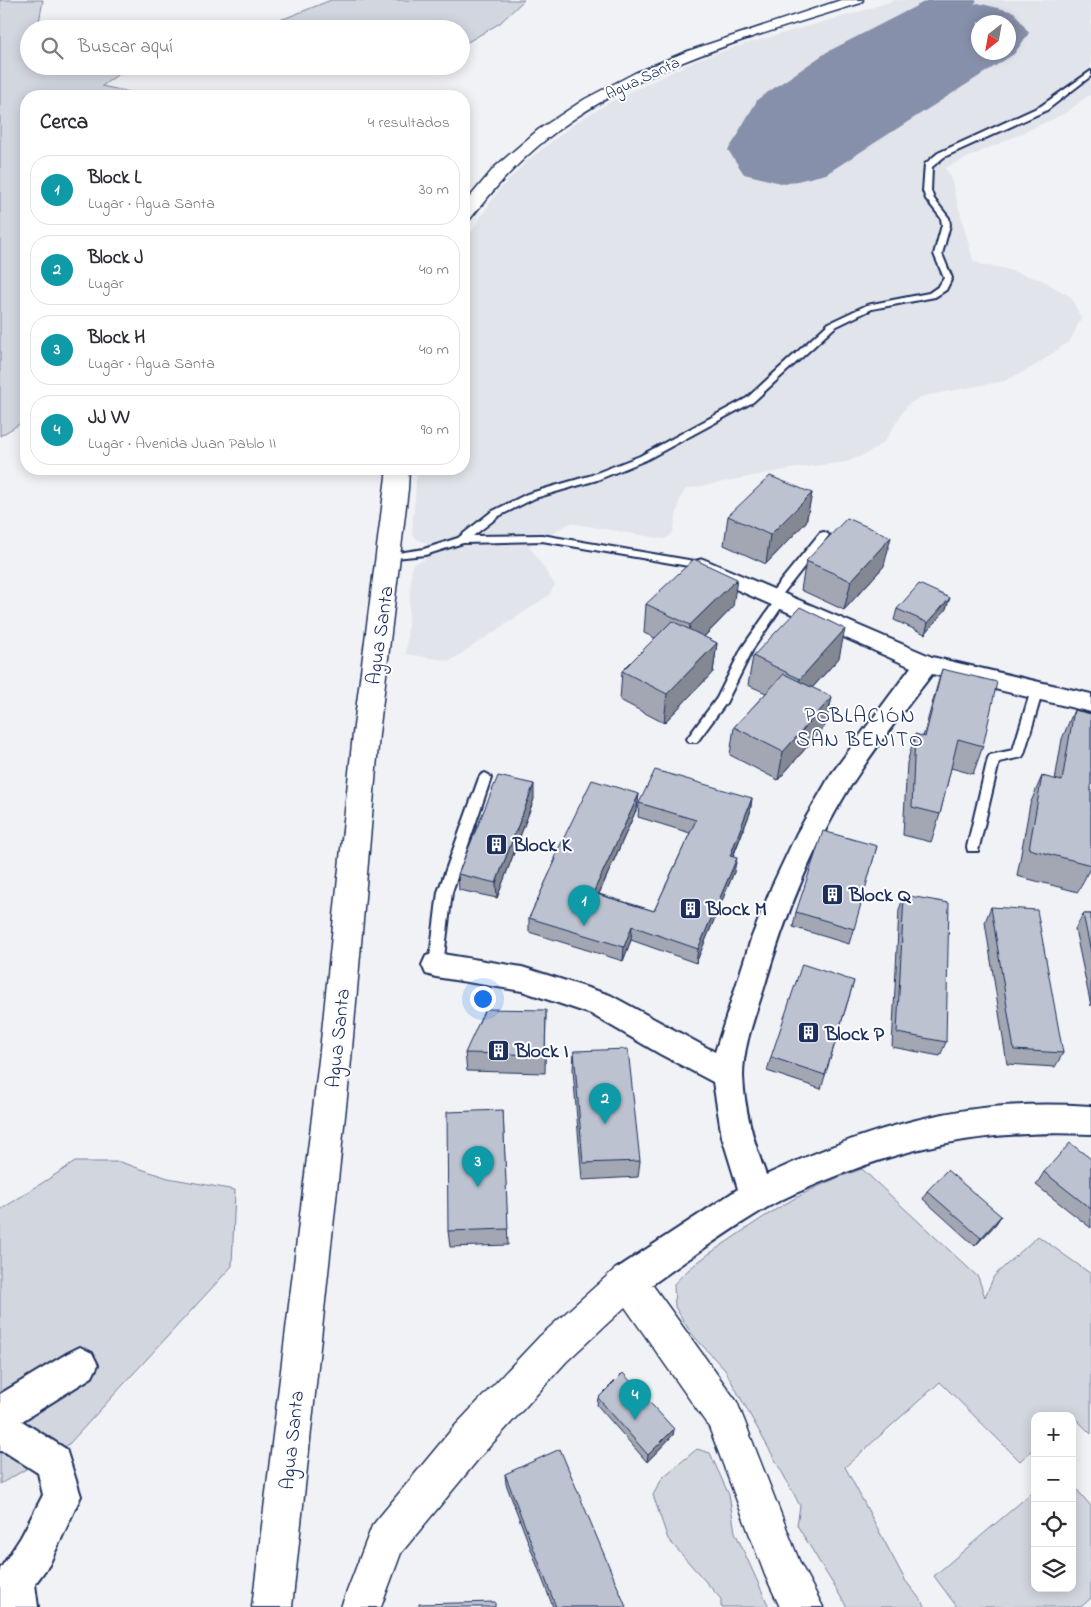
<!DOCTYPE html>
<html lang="es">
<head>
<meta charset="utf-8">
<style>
	body { margin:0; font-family:"Indie Flower",sans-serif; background:#f2f2f3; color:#2b2b33 }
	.controls { position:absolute; right:15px; bottom:15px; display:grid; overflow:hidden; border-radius:10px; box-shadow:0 2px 12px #0003 }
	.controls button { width:45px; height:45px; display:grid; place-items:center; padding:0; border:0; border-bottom:1px solid #e1e1e2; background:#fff; color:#2b2b33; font:25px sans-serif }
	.compass { position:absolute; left:971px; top:15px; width:45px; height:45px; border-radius:50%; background:#fff; box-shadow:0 2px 12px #0003; rotate:211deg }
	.you { position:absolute; left:482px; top:998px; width:18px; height:18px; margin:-12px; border:4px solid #fff; border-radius:50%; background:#1a73e8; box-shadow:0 0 0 8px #1a73e833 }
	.badge { display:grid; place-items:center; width:32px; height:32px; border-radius:50%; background:#0f766e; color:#fff; font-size:16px; font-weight:700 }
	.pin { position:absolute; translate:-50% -41px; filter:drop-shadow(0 1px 2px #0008) }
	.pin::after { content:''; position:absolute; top:26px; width:18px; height:15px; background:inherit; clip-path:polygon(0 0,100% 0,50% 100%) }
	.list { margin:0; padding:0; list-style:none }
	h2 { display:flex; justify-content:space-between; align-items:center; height:65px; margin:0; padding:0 20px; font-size:21px }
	h2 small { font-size:16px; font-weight:400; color:#7c7c81 }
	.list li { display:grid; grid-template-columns:32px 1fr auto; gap:15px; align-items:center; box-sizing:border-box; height:70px; margin:0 10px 10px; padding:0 10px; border:1px solid #e1e1e2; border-radius:20px }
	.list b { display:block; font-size:19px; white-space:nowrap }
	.list p { margin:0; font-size:16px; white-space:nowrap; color:#7c7c81 }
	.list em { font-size:16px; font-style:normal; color:#7c7c81 }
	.icon { flex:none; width:28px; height:28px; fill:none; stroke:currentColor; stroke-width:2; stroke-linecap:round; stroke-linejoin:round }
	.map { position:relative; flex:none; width:1091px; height:1607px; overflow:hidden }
	.search { position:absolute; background:#fff; box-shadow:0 2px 12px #0003; left:20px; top:20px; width:450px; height:55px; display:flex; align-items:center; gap:12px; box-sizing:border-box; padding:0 18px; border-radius:28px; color:#7c7c81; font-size:19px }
	.panel { position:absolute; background:#fff; box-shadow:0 2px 12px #0003; left:20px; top:90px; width:450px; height:385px; border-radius:20px }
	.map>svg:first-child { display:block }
	.built { fill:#e1e4ea; fill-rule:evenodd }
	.green { fill:#d2d6df; stroke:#76829e }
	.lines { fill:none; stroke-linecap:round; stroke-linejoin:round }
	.taxiway { fill:#8690aa; fill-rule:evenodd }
	.runway { fill:#8690aa; fill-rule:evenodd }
	.lane-casing { stroke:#1b2f5e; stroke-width:4 }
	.street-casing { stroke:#1b2f5e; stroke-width:4 }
	.secondary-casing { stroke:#1b2f5e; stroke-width:3 }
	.primary-casing { stroke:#1b2f5e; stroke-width:3 }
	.lane { fill:#fff; fill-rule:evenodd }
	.street { fill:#fff; fill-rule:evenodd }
	.secondary { fill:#fff; fill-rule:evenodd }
	.primary { fill:#fff; fill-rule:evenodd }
	.wall { fill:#a2a7b3; stroke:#1b2f5e }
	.shaded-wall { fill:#848892; stroke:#1b2f5e }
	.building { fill:#bcc2d0; stroke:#1b2f5e }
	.labels { text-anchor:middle; stroke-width:4; stroke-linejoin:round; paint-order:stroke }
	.far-street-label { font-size:16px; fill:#1b2f5e; stroke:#fff }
	.street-label { font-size:20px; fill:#1b2f5e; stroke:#fff }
	.poi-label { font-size:20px; font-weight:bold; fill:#1b2f5e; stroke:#fff; text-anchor:start }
	.neighbourhood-label { font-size:21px; letter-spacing:1px; fill:#1b2f5e; stroke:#fff }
</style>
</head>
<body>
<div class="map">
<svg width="1091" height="1607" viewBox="0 0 1091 1607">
	<rect width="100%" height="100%" fill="#f1f2f5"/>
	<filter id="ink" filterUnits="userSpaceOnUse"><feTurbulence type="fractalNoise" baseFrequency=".02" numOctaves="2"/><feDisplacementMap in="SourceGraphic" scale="10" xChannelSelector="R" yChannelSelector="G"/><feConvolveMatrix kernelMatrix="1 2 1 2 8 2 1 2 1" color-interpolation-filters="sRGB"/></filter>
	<g filter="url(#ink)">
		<path class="built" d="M895,0H1091V94L1064,114L945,168L950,176L973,260L983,265L1002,268L1042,280L1071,297L1081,318L1070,341L1033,367L1004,381L924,396L908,404L884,442L866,454L846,462L790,469L686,489L680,498L673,532L670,536L664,539L570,523L529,546L555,585L548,596L450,661L406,654L412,564L424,560L427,543L418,540L412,534L417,469H464V243L498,191L527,161L578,121L612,101L680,68L702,58L745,44L862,11ZM978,22H1008V52H978Z"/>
		<path class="green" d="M0,0H43L38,28L44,29H29V66H208L120,73L102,86L148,96H26V420L0,436Z
			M331,0H524L500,23L461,46V29H244L286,18Z
			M75,1162H120L168,1178L235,1190L232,1266L68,1445L0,1484V1210Z
			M862,1169L978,1277L985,1297L994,1276L1038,1236L1091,1274V1434L1071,1414L1068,1416H1035V1447L1020,1461L940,1382L845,1467L905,1580L926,1607H847L797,1525L800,1506L793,1492L725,1370L691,1333L675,1307L674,1284C690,1266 710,1253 731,1239C773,1210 812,1185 862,1169Z
			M697,1449L710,1453L729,1495L735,1532L769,1607H721V1599L668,1539L653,1495L663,1477Z
			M1072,1484L1091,1506V1598L1081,1607H957L934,1576L1035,1490V1588H1072Z"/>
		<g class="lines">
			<path class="taxiway" d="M928,0H977L972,8L857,70L792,116L785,128L801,140L808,150L801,160C796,161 791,163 786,164C767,164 748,145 739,131L758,99L827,52Z"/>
			<path class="runway" d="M978,3L1014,12L1029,33L1014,54L826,174L785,184L744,174L728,150L744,126L942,12ZM978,22H1008V52H978Z"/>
			<defs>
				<path id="lane" d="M1091,71V76L1047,110L944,157L932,167L931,191L934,199L949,218L950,225L942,254L952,278L946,290L935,297L872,309L835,327L753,402L646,460L597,480L535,498L499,516L473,536L542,535L700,562L705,565L704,567L700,568L542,541L463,543L425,555L385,559L384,557L385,555L424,549L458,538L491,512L527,494L589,476L640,456L747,398L829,323L867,305L929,293L939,286L944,278L934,254L942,225L941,218L926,199L923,191L925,164L938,153L1041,106Z
					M824,532L829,535L781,596L787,599L753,649L726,703L697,742H689L687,739L689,736L717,698L742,648L776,599H771L770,596L771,593L820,533Z
					M1037,686L1043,690L1024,754L1022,757L999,762L979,847L978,851H968L967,847L988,758L990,755L1013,750L1031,690Z
					M485,773L489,775L491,778L452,892L443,965L441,969L436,971L431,969L429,965L438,892L479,778L481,775Z"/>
				<path id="street" d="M703,559L932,657L1091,694V712L932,674C903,712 873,750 848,790C810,852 784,919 764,988C755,1016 743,1046 743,1076C744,1110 754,1143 766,1175C836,1142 914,1114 992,1107C1025,1104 1058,1104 1091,1106V1134C999,1130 925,1141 839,1175C814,1185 789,1195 766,1208C722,1234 682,1264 640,1293L628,1298L616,1293L611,1281L616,1269L738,1189L722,1137L713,1082L660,1054L591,1014L522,991L436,977L426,974L422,965L426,956L436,953L522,967L610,995L715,1052L751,939L772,886L797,833L830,776L911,667L695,571L692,566L695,561Z
					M80,1347L92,1353L98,1365L92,1377L22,1421L66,1449L81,1496L49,1565L35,1584L38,1607H0V1569L21,1537L43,1495L38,1473L5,1452L0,1451V1394L68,1353Z"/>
				<path id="secondary" d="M628,1263L641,1269L737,1402L800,1563L823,1607H780L765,1575L709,1427L625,1307L566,1362L480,1457L401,1553L381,1607H341L372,1526L452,1429L540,1336L615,1269Z"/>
				<path id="primary" d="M841,0H863L861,3C754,36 638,67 549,137C518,161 494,189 470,219L464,220V204L495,167L538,130L585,99L635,73L688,51Z
					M387,469H409L408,489L379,734L351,1060L292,1607H252L319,1060L353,734Z"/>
			</defs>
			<use href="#lane" class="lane-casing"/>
			<use href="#street" class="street-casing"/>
			<use href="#secondary" class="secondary-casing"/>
			<use href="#primary" class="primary-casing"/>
			<use href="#lane" class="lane"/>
			<use href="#street" class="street"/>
			<use href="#secondary" class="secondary"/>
			<use href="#primary" class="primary"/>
		</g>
		<path class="wall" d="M812,493L806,522L766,564L724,545L728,516Z
			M806,561L884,566L844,610L801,590Z
			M646,604L733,607L704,637L717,643L713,672L664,723L620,700L622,671L655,638L644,633Z
			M897,609H946L925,634L894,620Z
			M753,656L839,658L812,688L832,697L825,726L778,780L730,755L734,727L766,693L748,685Z
			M942,669L983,746L973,774L951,768L940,814L931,842L903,835L907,763L915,734L923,737L934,697Z
			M1074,710L1091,714V866L1078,892L1017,876L1030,804L1042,776L1055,780L1062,739Z
			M639,794L637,808L599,894L654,911L690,833L638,817L639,803L752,798L750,813L733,857L734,872L696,963L631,940L623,961L529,932V918L554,864V858Z
			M534,799L497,898L459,890L458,874Z
			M877,846L849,944L793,927L796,912Z
			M904,895L946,1042L940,1056L892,1047L899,910Z
			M991,907L1063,1053L1055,1067L1007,1064L985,922Z
			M1083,914H1091V1006L1075,929Z
			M854,981L821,1089L767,1071L771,1057Z
			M546,1010L545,1073L467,1071L465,1053Z
			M574,1051L640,1161L638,1177L582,1180L573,1070Z
			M503,1110L508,1245L450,1247L448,1231Z
			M1091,1159V1228L1036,1185L1044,1172Z
			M927,1191L1001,1216L995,1225L975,1246L923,1199Z
			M598,1398L674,1429L673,1435L647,1462L597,1405Z
			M505,1474L626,1607H553L506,1484Z"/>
		<path class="shaded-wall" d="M812,493L806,522L766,564L770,535Z
			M891,537L884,566L844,610L851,581Z
			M737,579L733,607L687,654L690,625Z
			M950,598L946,609L925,634L928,623Z
			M845,629L839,658L794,708L800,679Z
			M717,643L713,672L664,723L667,694Z
			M832,697L825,726L778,780L783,752Z
			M534,784V799L497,898L496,883Z
			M639,794L637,808L593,907V893Z
			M752,798L750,813L727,870L730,856Z
			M737,858L734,872L696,963L698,949Z
			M632,926L631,940L623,961L624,947Z
			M1001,1216L995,1225L975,1246L981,1238Z
			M674,1429L673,1435L647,1462L648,1455Z"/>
		<path class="building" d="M770,476L812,493L770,535L728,516Z
			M847,518L891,537L851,581L806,561Z
			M694,559L737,579L690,625L646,604Z
			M919,584L950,598L928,623L897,609Z
			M800,607L845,629L800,679L753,656Z
			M672,621L717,643L667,694L622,671Z
			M942,669L997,682L983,746L958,739L940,814L912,807L915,734L925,737Z
			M784,674L832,697L783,752L734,727Z
			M1074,710L1091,714V865L1029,849L1042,776L1062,781Z
			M655,770L752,798L730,856L737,858L698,949L632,926L624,947L529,918L556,859L554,858L592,780L639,794L593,893L654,911L696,820L639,803Z
			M498,776L534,784L496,883L458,874Z
			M823,831L877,846L854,929L796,912Z
			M904,895L949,903L946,1042L897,1033Z
			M991,907L1037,910L1063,1053L1014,1050Z
			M1083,914H1091V952Z
			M802,964L854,981L825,1075L771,1057Z
			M485,1009L546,1010L545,1055L465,1053Z
			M628,1049L640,1161L583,1163L574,1051Z
			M503,1110L508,1229L448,1231L447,1112Z
			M1070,1143L1091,1159V1209L1044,1172Z
			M947,1170L1001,1216L981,1238L927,1191Z
			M623,1373L674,1429L648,1455L598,1398Z
			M560,1449L626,1607H556L505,1474Z
			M495,1602V1607H419V1604Z"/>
	</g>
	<defs>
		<symbol id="building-square" viewBox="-11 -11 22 22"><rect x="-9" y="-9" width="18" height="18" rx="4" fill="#1b2f5e" stroke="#fff"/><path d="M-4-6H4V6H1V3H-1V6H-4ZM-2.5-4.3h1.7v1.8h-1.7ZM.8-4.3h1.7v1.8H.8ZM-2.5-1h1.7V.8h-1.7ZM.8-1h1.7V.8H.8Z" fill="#fff"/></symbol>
	</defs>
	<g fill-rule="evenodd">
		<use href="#building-square" x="484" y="832" width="25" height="25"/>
		<use href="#building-square" x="820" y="882" width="25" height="25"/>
		<use href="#building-square" x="678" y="896" width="25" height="25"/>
		<use href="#building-square" x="796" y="1020" width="25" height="25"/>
		<use href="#building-square" x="486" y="1038" width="25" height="25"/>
	</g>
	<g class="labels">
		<g class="far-street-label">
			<text transform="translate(642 77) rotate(-25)" y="6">Agua Santa</text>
		</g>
		<g class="street-label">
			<text transform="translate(379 635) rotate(-82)" y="7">Agua Santa</text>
			<text transform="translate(337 1038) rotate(-84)" y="7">Agua Santa</text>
			<text transform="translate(291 1440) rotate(-84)" y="7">Agua Santa</text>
		</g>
		<g class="poi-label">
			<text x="513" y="851">Block K</text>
			<text x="849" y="901">Block Q</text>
			<text x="706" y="915">Block M</text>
			<text x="825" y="1040">Block P</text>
			<text x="515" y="1057">Block I</text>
		</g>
		<g class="neighbourhood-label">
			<text x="860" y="722">POBLACIÓN<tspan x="860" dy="24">SAN BENITO</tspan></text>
		</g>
	</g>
</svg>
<div class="controls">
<button>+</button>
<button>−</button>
<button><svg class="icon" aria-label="locate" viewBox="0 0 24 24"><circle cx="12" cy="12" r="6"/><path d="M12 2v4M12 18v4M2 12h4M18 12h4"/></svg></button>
<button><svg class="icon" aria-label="layers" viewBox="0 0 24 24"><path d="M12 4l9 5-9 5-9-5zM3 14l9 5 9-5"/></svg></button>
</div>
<svg class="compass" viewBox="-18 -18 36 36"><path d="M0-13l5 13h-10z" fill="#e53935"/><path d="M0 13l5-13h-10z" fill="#7c7c81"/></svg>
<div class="you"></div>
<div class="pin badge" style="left:584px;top:926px;background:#0f9aa8">1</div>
<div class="pin badge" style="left:605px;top:1124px;background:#0f9aa8">2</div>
<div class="pin badge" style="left:478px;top:1187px;background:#0f9aa8">3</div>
<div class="pin badge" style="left:635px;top:1420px;background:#0f9aa8">4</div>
<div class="search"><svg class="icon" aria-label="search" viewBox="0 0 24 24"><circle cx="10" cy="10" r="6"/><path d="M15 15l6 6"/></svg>Buscar aquí</div>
<section class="panel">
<h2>Cerca<small>4 resultados</small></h2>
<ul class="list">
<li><span class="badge" style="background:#0f9aa8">1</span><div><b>Block L</b><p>Lugar · Agua Santa</p></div><em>30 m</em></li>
<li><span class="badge" style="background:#0f9aa8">2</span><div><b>Block J</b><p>Lugar</p></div><em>40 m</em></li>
<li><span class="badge" style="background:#0f9aa8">3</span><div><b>Block H</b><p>Lugar · Agua Santa</p></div><em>40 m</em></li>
<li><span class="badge" style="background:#0f9aa8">4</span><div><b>JJ VV</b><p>Lugar · Avenida Juan Pablo II</p></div><em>90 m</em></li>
</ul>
</section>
</div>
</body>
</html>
